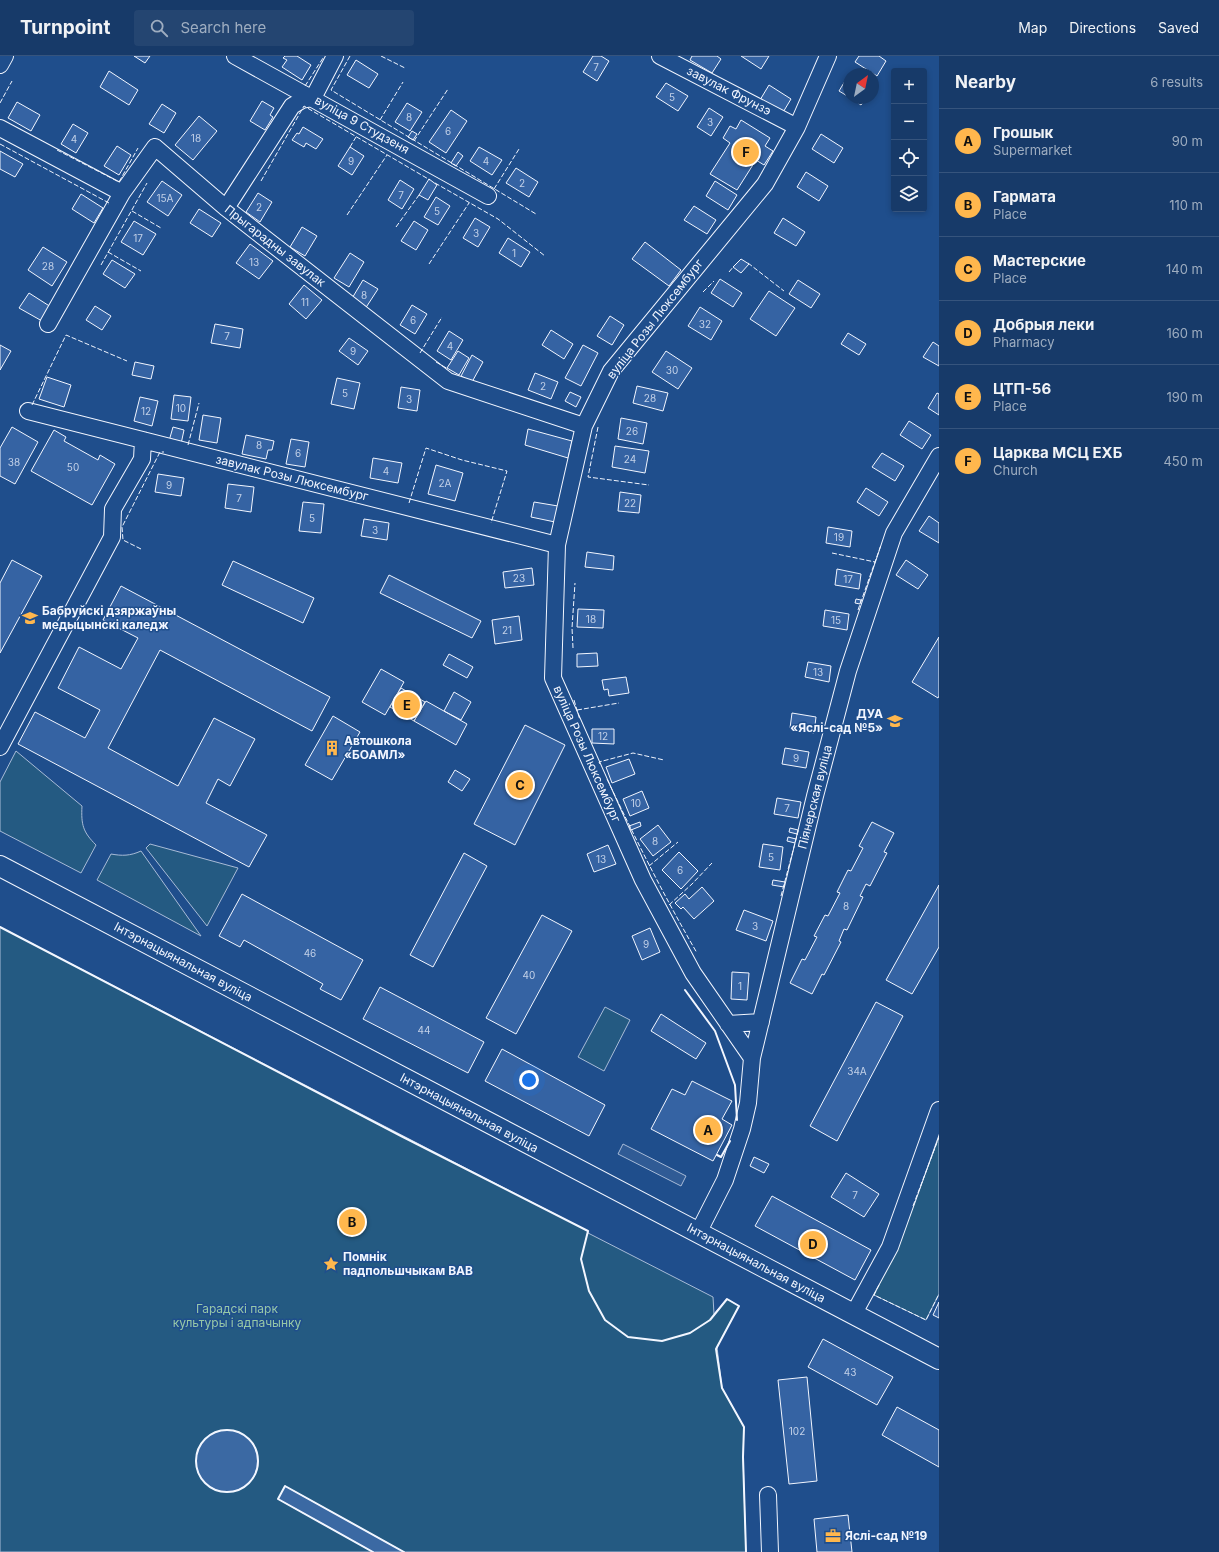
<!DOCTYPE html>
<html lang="en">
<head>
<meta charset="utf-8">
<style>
	body { margin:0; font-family:Inter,sans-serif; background:#244571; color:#f1f3f6 }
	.controls { position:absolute; right:12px; top:12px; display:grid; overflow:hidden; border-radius:4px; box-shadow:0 2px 6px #0003 }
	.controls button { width:36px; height:36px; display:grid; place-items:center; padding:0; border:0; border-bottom:1px solid #36547d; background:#173a69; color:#f1f3f6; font:20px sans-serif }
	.compass { position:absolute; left:843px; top:12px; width:36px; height:36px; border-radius:50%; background:#173a69; box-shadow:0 2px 6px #0003; rotate:33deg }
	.you { position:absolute; left:529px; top:1024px; width:14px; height:14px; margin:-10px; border:3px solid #fff; border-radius:50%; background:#1a73e8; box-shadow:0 0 0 6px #1a73e833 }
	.badge { display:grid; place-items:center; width:26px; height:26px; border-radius:50%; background:#ffb74d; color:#111; font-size:13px; font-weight:700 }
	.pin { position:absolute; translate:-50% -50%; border:2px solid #fff; box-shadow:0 1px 4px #0006 }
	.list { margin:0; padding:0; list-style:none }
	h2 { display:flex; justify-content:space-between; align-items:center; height:52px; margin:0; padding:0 16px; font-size:17px }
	h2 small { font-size:13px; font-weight:400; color:#9eadc0 }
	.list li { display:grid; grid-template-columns:26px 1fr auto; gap:12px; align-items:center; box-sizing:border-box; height:64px; padding:0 16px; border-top:1px solid #36547d }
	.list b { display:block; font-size:15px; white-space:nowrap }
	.list p { margin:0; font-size:13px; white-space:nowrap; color:#9eadc0 }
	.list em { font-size:13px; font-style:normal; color:#9eadc0 }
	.icon { flex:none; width:22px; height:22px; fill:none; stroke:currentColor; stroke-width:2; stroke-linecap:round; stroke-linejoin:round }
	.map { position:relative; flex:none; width:939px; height:1496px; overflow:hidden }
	header { display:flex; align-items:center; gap:24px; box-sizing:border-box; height:56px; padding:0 20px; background:#173a69; border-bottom:1px solid #36547d }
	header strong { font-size:19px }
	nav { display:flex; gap:22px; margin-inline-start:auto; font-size:14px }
	.search { width:280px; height:36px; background:#244571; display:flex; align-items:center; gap:10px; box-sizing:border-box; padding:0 14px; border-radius:4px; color:#9eadc0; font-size:15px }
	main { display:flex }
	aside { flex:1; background:#173a69 }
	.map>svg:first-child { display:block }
	.green { fill:#245a82; stroke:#a8bbd7 }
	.parking { fill:#305b95; stroke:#a8bbd7 }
	.water { fill:#3b69a3; stroke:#a8bbd7 }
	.building { fill:#3563a3; stroke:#f2f6ff }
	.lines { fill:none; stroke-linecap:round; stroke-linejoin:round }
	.minor-casing { stroke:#f2f6ff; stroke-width:18 }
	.major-casing { stroke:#f2f6ff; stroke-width:22 }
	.minor { stroke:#1f4e8c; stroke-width:16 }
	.major { stroke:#1f4e8c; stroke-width:20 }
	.fence { stroke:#f2f6ff; stroke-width:1; stroke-dasharray:5 2; stroke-linecap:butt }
	.wall { stroke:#f2f6ff; stroke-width:2 }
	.labels { text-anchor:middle; stroke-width:3; stroke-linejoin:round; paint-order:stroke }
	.number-label { font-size:10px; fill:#c3d1e8 }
	.street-label { font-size:12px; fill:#f2f6ff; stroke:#1f4e8c }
	.poi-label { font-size:12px; font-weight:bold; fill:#f2f6ff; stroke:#1f4e8c; text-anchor:start }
	.park-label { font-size:12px; fill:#97c8a6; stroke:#1f4e8c }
</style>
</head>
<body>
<header>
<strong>Turnpoint</strong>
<div class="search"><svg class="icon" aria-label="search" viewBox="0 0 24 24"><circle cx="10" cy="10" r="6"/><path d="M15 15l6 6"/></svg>Search here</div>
<nav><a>Map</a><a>Directions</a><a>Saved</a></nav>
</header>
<main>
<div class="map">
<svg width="939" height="1496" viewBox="0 0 939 1496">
	<rect width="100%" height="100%" fill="#1f4e8c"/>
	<path class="green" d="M16,695L82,750C81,769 83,776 96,789L81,817L0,775V726Z
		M150,788L238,812L207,870L146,792Z
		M141,795L201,880L97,824L111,798C122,800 130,800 141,795Z
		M0,871L442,1100L588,1175V1177L713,1241L714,1258L727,1243L739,1250L717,1291L722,1332L744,1371L743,1401L746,1496H0Z
		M605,951L630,964L604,1015L578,1001Z
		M939,1081V1238L926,1264L874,1239L903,1177Z"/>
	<path class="parking" d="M623,1088L686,1120L681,1130L618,1098Z"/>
	<path class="water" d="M196 1405a31 31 0 1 1 62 0a31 31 0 1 1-62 0Z
		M285,1430L404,1496H373L278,1443Z"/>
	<path class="building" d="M134,0H150L145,7Z
		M285,0H297L311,9L302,24L282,11L287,4L283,2Z
		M593,0H601L609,5L597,25L583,16Z
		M692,0H717L721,3L712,17L690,4Z
		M741,0H769L761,13Z
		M859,0H879L886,5L877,20L855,6Z
		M356,4L378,18L369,32L347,19Z
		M109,15L138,34L129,49L100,31Z
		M848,20L849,21V41L839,35Z
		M666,27L688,40L678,55L656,41Z
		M769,29L791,43L782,58L760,44Z
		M851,42H866L861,49Z
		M262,45L274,52L270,59L273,61L265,74L250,65Z
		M17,46L40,59L31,75L8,62Z
		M407,47L422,56L410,75L395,66Z
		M162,48L176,57L164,77L149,68Z
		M709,52L723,61L711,80L697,71Z
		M451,54L467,65L446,97L429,86Z
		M199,60L217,75L193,104L175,89Z
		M741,64L770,82L765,90L773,95L764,109L756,104L737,134L710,118L730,87L723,82L730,70L736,73Z
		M73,68L88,77L76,97L61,88Z
		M303,71L323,83L316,93L306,87L304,91L292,84L297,77L299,78Z
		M412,75L417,78L413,84L408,81Z
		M821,78L843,92L834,107L812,93Z
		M117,90L131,99L119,119L104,110Z
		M350,91L364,100L352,119L338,110Z
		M479,91L502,104L492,119L470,105Z
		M0,95L23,108L15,121L0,113Z
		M458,96L463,100L456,110L451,107Z
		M516,112L538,126L529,141L506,127Z
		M806,116L828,130L819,145L797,131Z
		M429,123L437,129L428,144L419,139Z
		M400,124L414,133L402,153L388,144Z
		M162,125L182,139L168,160L147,146Z
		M715,125L737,139L728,154L706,140Z
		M258,137L272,146L260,166L246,156Z
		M81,138L103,152L94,167L72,153Z
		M436,141L450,150L438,169L424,161Z
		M694,150L716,164L707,178L684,164Z
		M199,153L221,167L212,181L190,167Z
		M475,162L490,171L478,191L463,182Z
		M783,162L805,176L796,190L774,177Z
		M134,165L156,178L143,199L121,186Z
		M414,165L428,174L416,194L401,185Z
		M302,171L317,180L305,200L290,191Z
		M508,182L530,196L521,211L499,197Z
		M645,186L681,214L669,230L632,203Z
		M250,188L273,205L259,223L236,207Z
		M43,191L67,206L52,230L28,214Z
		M350,197L364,206L349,231L334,222Z
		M741,203L749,208L741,217L733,211Z
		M112,204L135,218L125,232L103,218Z
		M720,223L742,237L733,251L711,237Z
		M363,224L378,233L365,253L351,244Z
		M798,224L820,238L811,252L789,238Z
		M304,229L322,244L306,263L289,248Z
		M769,235L795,252L776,280L750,263Z
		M29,237L51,251L42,265L19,252Z
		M412,249L427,258L415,278L400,269Z
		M95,250L111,260L102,274L86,264Z
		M700,251L722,265L711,284L688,270Z
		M610,260L624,269L612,289L597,280Z
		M215,268L243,273L240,292L211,287Z
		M551,274L573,288L564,303L542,289Z
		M449,275L463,284L451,304L437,295Z
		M848,277L866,288L859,299L841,288Z
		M349,282L368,295L358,309L339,295Z
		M933,286L939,290V310L923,301Z
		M0,289L11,295L0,314Z
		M583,289L598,297L581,330L565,322Z
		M458,295L469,302L459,319L447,312Z
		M666,295L692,312L678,333L652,316Z
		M472,299L483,306L472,326L461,320Z
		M135,306L154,310L151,323L132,319Z
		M535,317L558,326L551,343L528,334Z
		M47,321L71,329L64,351L39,343Z
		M337,322L360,327L354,353L331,348Z
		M637,330L668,337L663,355L633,347Z
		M401,331L420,334L417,355L398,352Z
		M570,336L581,341L576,351L565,345Z
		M937,337L939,338V359L928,352Z
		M174,339L191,341L188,365L171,363Z
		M140,341L158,345L152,370L134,365Z
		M203,359L221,362L217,387L199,384Z
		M621,362L647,367L643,388L618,383Z
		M909,365L931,379L922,393L900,379Z
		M12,371L38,386L15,428L0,420V392Z
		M173,371L184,374L181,388L169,385Z
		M528,373L572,385L568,402L525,389Z
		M54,374L66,381L64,385L98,404L100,399L115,408L92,449L31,415Z
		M246,379L274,385L272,394H268L266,403L242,398Z
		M291,383L309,386L305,411L286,408Z
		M615,390L649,395L645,417L612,411Z
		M882,397L904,410L895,425L872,411Z
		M373,402L402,407L398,427L370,422Z
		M436,409L463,417L455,445L428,438Z
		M158,418L184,422L181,440L155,436Z
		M228,428L254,431L251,456L225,452Z
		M866,432L888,446L879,460L857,446Z
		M620,436L641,439L639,457L618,455Z
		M303,446L324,448L321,477L299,475Z
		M534,446L558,450L555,466L531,461Z
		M929,460L939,467V487L919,475Z
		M364,463L389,467L387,484L361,480Z
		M828,471L852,475L850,491L826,487Z
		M587,496L614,500L613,514L585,511Z
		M12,504L42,520L0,597V527Z
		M906,504L928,519L918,533L896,519Z
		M233,505L314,542L303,567L222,529Z
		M532,512L534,529L505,532L503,516Z
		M837,513L861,518L859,533L835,529Z
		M389,519L481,565L472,582L380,537Z
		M121,530L330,641L312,675L160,594L108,692L178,730L214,662L255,683L230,730L218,723L206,747L267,779L249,811L18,688L35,656L85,682L100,654L58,632L79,591L121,613L138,582L103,564Z
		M856,543L861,544L860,548L855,547Z
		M578,553L604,554L603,572L577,571Z
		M825,554L849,558L847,574L823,570Z
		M519,560L522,584L495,588L492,564Z
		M939,581V640L938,642L912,626Z
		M597,597L598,610L577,611V598Z
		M449,598L473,611L467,622L443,609Z
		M808,606L831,610L829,626L805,621Z
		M381,613L404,626L385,659L362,646Z
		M626,621L629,637L609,640L608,633L604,634L602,624Z
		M401,632L425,646L414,665L390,651Z
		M454,636L471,646L461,664L444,655Z
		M426,645L467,668L456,689L414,665Z
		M792,657L816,661L814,677L790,672Z
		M333,660L360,676L332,724L305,709Z
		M525,669L565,689L515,789L474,768Z
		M592,673H614V688L592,687Z
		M785,692L809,696L806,712L782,708Z
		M629,703L635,718L612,727L606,711Z
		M455,714L470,723L462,735L448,726Z
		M642,735L649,752L630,760L623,743Z
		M777,742L801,746L798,762L774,758Z
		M640,766L641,770L631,774L629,770Z
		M872,766L894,777L884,796L887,797L870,830L866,828L860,840L863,841L847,874L844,873L839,885L841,886L824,919L822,918L812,938L790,927L802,903L805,904L817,881L814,880L825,859L828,860L840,837L837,836L848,814L851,815L863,792L859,790Z
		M658,769L671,786L653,800L640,783Z
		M790,772L798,774L797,778L789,776Z
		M788,781L796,783L795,787L787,785Z
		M763,788L783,791L780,814L759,811Z
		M608,789L616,808L594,816L587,798Z
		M679,796L698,815L681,833L662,814Z
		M464,797L487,810L433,911L410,899Z
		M773,824L785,826L784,831L772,829Z
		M939,829V891L912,938L886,924Z
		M702,831L714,845L694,863L683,851L681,853L675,847L685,838L689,843Z
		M242,838L363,904L341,944L320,933L323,928L244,884L240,891L219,880Z
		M744,854L773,865L766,885L736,874Z
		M542,859L572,875L516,978L486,962Z
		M650,872L660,896L642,904L632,880Z
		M732,916L749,917L747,944L731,943Z
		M380,931L484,986L468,1017L363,963Z
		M876,946L903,960L837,1085L810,1070Z
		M661,958L706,987L696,1003L651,975Z
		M502,993L605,1049L589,1080L485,1025Z
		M692,1025L732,1045L722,1063L732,1069L713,1105L651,1073L672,1033L685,1039Z
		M754,1101L769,1108L764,1117L750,1110Z
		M846,1117L879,1138L864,1161L831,1141Z
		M772,1140L871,1194L855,1224L755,1170Z
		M939,1246V1262L933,1259Z
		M823,1283L893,1321L877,1349L808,1311Z
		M807,1321L817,1425L789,1428L778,1324Z
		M897,1351L939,1374V1411L882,1379Z
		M848,1459L852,1496H817L814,1463Z"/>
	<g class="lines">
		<defs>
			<path id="minor" d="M235,0L488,140
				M660,0L797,71
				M0,9L5,0
				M0,72L122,137
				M226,152L292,50L302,44L313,42L335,0
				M48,268L122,137L155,91L226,152L448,325L584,370
				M28,355L557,489
				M0,691L112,481L113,453L142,403L143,384
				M728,968L761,966
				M752,1002L693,917L643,824L553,622L557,489L584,370L611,315L765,128L797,71L828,0
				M698,1177L725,1124L742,1073L748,1047L752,1002L815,740L848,615L894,477L939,400
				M853,1259L890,1191L939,1054
				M768,1439L770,1496"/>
			<path id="major" d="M0,810L939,1303"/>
		</defs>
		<use href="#minor" class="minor-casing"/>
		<use href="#major" class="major-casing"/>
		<use href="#minor" class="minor"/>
		<use href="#major" class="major"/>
		<path class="fence" d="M350,0L331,34L536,158
			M381,0L405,12
			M305,30L323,2
			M0,47L12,25
			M380,64L403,26
			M414,85L448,33
			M0,88L109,147L108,149
			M350,91L356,81
			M57,94L119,126L138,92
			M261,125L304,50L430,124
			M435,127L498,163L545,200
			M494,133L519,93
			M132,155L161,172
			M347,159L387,99
			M396,171L419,139
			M108,196L141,215
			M748,207L784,235
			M429,208L469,147
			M101,209L147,127
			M729,216L734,210
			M703,236L714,225
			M420,297L442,261
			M436,306L448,313
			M32,349L66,279L127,305
			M598,371L588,421L649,429
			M188,389L199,347
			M409,447L426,392L462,404L507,415L491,467
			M141,493L123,484L122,471L160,396H164
			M832,497L875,506
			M858,554L881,489
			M573,592L572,572L575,527
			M574,644L580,664
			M577,654L619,647
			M600,708L599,706L633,697L664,704
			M607,723C635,782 664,840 697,897
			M649,810L678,786
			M781,840L799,772
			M669,849L692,828L712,807
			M913,1150L939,1081
			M879,1229L874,1239L926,1264L939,1238"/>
		<path class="wall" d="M0,871L401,1080L588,1175L581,1203L589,1235L605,1264L628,1281L662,1285L690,1277L710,1264L727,1243L739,1250L716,1293L722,1332L744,1371L743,1401L746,1496
			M685,934L715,975L735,1029L737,1064
			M717,1099L721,1101L730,1085
			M196 1405a31 31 0 1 1 62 0a31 31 0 1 1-62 0Z
			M373,1496L278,1443L285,1430L404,1496"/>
	</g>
	<defs>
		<symbol id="university-bare" viewBox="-9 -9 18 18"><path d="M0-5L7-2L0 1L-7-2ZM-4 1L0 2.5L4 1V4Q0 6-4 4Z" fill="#ffb74d" stroke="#1f4e8c" stroke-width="2.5" paint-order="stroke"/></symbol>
		<symbol id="school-bare" viewBox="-9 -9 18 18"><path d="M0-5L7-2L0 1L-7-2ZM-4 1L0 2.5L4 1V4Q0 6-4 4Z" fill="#ffb74d" stroke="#1f4e8c" stroke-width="2.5" paint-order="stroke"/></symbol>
		<symbol id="building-bare" viewBox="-9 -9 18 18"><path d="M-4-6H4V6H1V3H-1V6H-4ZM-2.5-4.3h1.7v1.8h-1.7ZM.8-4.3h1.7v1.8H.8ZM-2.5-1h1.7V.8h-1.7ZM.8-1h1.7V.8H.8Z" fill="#ffb74d" stroke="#1f4e8c" stroke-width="2.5" paint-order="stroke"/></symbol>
		<symbol id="sight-bare" viewBox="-9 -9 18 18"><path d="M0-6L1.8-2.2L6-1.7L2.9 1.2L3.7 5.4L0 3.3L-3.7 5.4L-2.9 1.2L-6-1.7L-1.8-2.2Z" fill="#ffb74d" stroke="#1f4e8c" stroke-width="2.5" paint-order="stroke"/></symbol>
		<symbol id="office-bare" viewBox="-9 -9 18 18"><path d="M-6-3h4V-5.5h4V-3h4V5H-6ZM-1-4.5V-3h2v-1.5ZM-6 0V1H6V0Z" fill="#ffb74d" stroke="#1f4e8c" stroke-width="2.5" paint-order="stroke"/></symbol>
	</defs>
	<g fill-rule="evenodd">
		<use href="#university-bare" x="19" y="551" width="22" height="22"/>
		<use href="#school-bare" x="884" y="654" width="22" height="22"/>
		<use href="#building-bare" x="321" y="681" width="22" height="22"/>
		<use href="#sight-bare" x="320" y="1197" width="22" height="22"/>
		<use href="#office-bare" x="822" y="1469" width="22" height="22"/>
	</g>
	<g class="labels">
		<g class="number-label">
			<text x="596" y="15">7</text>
			<text x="672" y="45">5</text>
			<text x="409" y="65">8</text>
			<text x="710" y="70">3</text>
			<text x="448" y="79">6</text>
			<text x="196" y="86">18</text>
			<text x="74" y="87">4</text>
			<text x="351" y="109">9</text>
			<text x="486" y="109">4</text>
			<text x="522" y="131">2</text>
			<text x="401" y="143">7</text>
			<text x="165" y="146">15А</text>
			<text x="259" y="155">2</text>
			<text x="437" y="159">5</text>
			<text x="476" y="181">3</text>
			<text x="138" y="186">17</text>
			<text x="514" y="201">1</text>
			<text x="254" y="210">13</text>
			<text x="48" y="214">28</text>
			<text x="364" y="243">8</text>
			<text x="305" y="250">11</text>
			<text x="413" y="268">6</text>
			<text x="705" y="272">32</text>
			<text x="227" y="284">7</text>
			<text x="450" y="294">4</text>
			<text x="353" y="299">9</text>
			<text x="672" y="318">30</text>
			<text x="543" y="334">2</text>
			<text x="345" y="341">5</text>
			<text x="650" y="346">28</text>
			<text x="409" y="347">3</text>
			<text x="181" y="356">10</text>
			<text x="146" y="359">12</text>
			<text x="632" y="379">26</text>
			<text x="259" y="393">8</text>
			<text x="298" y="401">6</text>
			<text x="630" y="407">24</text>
			<text x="14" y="410">38</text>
			<text x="73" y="415">50</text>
			<text x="386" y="419">4</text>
			<text x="445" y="431">2А</text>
			<text x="169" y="433">9</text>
			<text x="239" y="446">7</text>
			<text x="630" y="451">22</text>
			<text x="312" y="466">5</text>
			<text x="375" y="478">3</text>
			<text x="839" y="485">19</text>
			<text x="519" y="526">23</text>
			<text x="848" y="527">17</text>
			<text x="591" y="567">18</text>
			<text x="836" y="568">15</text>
			<text x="507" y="578">21</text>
			<text x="818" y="620">13</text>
			<text x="603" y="684">12</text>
			<text x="796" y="706">9</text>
			<text x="636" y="751">10</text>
			<text x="787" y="756">7</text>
			<text x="655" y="789">8</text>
			<text x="771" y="805">5</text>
			<text x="601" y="807">13</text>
			<text x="680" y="818">6</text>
			<text x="846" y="854">8</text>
			<text x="755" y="874">3</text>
			<text x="646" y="892">9</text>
			<text x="310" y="901">46</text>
			<text x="529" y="923">40</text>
			<text x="740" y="934">1</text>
			<text x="424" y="978">44</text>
			<text x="857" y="1019">34А</text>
			<text x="855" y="1143">7</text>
			<text x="850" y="1320">43</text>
			<text x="797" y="1379">102</text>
		</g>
		<g class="street-label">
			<text transform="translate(729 35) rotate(27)" y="4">завулак Фрунзэ</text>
			<text transform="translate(362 69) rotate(29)" y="4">вуліца 9 Студзеня</text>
			<text transform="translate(275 190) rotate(38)" y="4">Прыгарадны завулак</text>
			<text transform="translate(655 263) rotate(-52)" y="4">вуліца Розы Люксембург</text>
			<text transform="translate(292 422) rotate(14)" y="4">завулак Розы Люксембург</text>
			<text transform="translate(587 698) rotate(66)" y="4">вуліца Розы Люксембург</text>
			<text transform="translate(815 741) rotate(-76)" y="4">Піянерская вуліца</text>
			<text transform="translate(183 906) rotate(28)" y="4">Інтэрнацыянальная вуліца</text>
			<text transform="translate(469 1057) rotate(28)" y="4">Інтэрнацыянальная вуліца</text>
			<text transform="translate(756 1207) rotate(28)" y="4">Інтэрнацыянальная вуліца</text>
		</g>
		<g class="poi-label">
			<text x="42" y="559">Бабруйскі дзяржаўны<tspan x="42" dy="14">медыцынскі каледж</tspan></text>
			<text x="883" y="662" text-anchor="end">ДУА<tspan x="883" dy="14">«Яслі-сад №5»</tspan></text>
			<text x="344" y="689">Автошкола<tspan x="344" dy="14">«БОАМЛ»</tspan></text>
			<text x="343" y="1205">Помнік<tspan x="343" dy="14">падпольшчыкам ВАВ</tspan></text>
			<text x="845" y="1484">Яслі-сад №19</text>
		</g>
		<g class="park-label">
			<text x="237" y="1257">Гарадскі парк<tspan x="237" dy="14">культуры і адпачынку</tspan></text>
		</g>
	</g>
</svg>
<div class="controls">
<button>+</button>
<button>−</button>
<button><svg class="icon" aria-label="locate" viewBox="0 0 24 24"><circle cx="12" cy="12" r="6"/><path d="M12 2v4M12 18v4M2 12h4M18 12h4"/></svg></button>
<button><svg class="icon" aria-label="layers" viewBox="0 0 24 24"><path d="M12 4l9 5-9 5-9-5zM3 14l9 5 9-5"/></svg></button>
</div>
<svg class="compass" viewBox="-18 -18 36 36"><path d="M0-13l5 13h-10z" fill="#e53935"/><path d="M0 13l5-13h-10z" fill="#9eadc0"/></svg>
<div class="you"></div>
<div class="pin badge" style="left:708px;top:1074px">A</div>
<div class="pin badge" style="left:352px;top:1166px">B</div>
<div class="pin badge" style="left:520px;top:729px">C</div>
<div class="pin badge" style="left:813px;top:1188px">D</div>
<div class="pin badge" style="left:407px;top:649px">E</div>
<div class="pin badge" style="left:746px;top:96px">F</div>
</div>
<aside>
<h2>Nearby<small>6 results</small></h2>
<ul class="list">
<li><span class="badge">A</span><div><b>Грошык</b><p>Supermarket</p></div><em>90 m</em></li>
<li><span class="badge">B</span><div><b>Гармата</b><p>Place</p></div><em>110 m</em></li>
<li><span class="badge">C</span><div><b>Мастерские</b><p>Place</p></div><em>140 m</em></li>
<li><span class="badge">D</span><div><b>Добрыя леки</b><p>Pharmacy</p></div><em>160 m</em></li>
<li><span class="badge">E</span><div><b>ЦТП-56</b><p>Place</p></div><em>190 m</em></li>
<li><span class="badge">F</span><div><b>Царква МСЦ ЕХБ</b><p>Church</p></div><em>450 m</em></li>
</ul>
</aside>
</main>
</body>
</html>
